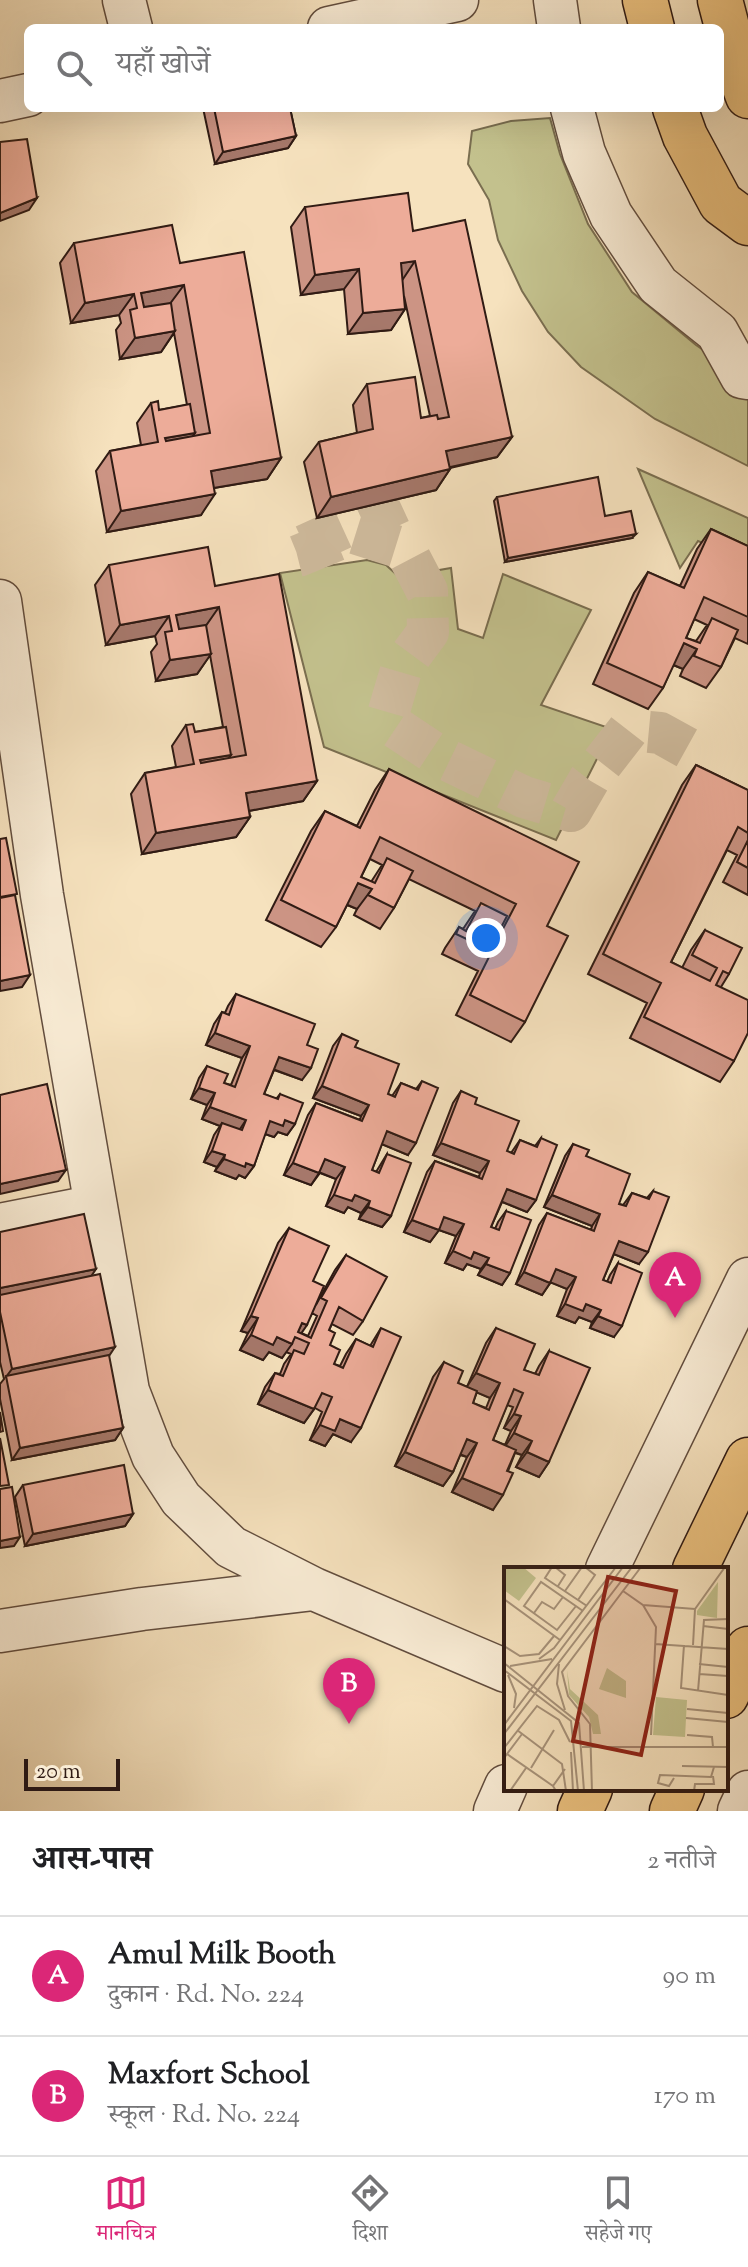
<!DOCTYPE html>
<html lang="hi">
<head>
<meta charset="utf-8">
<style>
	body { margin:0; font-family:"Sorts Mill Goudy","Noto Serif Devanagari",serif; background:#f6f6f6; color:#202124 }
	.scale { position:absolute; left:24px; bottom:20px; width:96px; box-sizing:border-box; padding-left:8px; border:4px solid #301b14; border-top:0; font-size:22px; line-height:28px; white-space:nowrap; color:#301b14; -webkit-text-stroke:6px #f9ecd5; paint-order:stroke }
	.you { position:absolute; left:486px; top:938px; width:28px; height:28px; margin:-20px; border:6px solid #fff; border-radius:50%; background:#1a73e8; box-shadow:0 0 0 12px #1a73e833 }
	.badge { display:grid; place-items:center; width:52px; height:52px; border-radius:50%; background:#db2777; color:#fff; font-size:26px; font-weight:700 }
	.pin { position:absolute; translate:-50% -66px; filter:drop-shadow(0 2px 4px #0008) }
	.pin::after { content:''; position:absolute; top:42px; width:28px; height:24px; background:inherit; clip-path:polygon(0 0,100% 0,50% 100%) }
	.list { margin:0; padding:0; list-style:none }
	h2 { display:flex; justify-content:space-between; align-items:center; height:104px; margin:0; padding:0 32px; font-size:34px }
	h2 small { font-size:26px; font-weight:400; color:#757577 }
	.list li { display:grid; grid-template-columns:52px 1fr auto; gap:24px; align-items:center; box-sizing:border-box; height:120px; padding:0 32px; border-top:2px solid #e0e0e0 }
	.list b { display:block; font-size:30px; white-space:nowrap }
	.list p { margin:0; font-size:26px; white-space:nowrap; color:#757577 }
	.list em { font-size:26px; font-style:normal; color:#757577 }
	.icon { flex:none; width:44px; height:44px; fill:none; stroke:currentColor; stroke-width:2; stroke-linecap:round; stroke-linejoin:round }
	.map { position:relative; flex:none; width:748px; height:1811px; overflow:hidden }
	.search { position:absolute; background:#fff; box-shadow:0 8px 32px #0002; left:24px; right:24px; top:24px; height:88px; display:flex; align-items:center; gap:20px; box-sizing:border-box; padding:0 28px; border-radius:12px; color:#757577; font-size:30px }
	.sheet { height:344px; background:#fff }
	nav { display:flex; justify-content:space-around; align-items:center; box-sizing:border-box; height:112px; border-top:2px solid #e0e0e0; background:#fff; font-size:22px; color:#757577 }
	nav a { display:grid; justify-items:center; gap:4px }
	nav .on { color:#db2777 }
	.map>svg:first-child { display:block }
	.green { fill:#c3c18d; stroke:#7a6e50; stroke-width:2 }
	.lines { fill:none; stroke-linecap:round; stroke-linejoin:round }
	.minor-tunnel { stroke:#ceba9c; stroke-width:42; stroke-dasharray:42 21; stroke-linecap:butt }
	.minor-casing { stroke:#624d3e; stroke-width:45 }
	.major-casing { stroke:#301b14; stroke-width:47 }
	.minor { stroke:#f9ecd5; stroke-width:42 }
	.major { stroke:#ebc17f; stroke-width:44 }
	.wall { fill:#cc9484; stroke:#301b14; stroke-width:2; fill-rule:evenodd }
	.shaded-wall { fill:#a6786b; stroke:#301b14; stroke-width:2 }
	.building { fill:#edac99; stroke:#301b14; stroke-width:2 }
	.inset-road { fill:none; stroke:#a7927a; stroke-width:2 }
	.view { fill:#8f2418; fill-opacity:0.15; stroke:#8f2418; stroke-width:4 }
	.inset-edge { fill:none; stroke:#301b14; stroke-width:4 }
</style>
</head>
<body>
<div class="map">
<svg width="748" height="1811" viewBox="0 0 748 1811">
	<rect width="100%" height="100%" fill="#f6e2be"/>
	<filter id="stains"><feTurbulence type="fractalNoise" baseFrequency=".0025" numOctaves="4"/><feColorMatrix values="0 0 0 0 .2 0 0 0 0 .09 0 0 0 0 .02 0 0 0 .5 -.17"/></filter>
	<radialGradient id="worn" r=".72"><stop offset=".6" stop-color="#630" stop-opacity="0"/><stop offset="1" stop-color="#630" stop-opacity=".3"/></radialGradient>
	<path class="green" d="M550,118L560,154L588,224L632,292L696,345L748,381V466L655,419L581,367L548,332L522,291L498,240L489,200L468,164L472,131L511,121Z
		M638,469L748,518V561L698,541L680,568Z
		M367,560L386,565L399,577L451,568L458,629L483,638L503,574L591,610L541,705L612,729L556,840L324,747L280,573Z"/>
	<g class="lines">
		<path class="minor-tunnel" d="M400,502L295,550L294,557L298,556L354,533L405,549L427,591L428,632L402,667L386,721L437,755L524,797L571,811L589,780L628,730L660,733L696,753"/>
		<defs>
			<path id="minor" d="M124,0L131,28
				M555,0L559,28
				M329,28L457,0
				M0,101L28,95
				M572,108L584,153L611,215L658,285L717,332L742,377L748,378
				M0,601L42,895L128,1391L153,1456L181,1499L231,1547L314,1589
				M0,1225L96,1206
				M607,1569L748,1279
				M0,1631L142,1609L314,1589L506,1671
				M495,1811L506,1786
				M739,1811L748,1792"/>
			<path id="major" d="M645,0L652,28
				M720,0L738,69L748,96
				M675,108L685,136L721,203L748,223
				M695,1569L748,1460
				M726,1696L748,1649
				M580,1811L590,1789
				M672,1811L682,1789"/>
		</defs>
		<use href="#minor" class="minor-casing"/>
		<use href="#major" class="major-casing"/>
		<use href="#minor" class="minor"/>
		<use href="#major" class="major"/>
	</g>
	<path class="wall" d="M203,108H290L296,136L288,148L215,164Z
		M305,207L413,231L512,437L497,457L450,468V469L436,490L317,518L304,462L319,442L357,433L353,405L367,384L421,418L430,416L404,296L405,309L391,330L348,334L344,289L301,295L291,227Z
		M74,243L180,263L281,458L267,479L214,488L201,515L107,532L96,471L110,451L141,445L137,423L151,403L159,410L187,405L174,333L161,352L120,359L116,330L121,323L119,315L71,323L60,263Z
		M497,497L605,516L632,538L505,562L494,501Z
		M711,529L748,546V644L735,638L721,667L706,688L680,676L683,669L673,665L663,688L648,709L593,684L634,593L648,572L680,586L697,549ZM694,619L707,625L696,641L686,638Z
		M109,565L215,586L317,781L303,801L249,811L250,817L236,837L142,854L131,794L145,773L176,767L172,746L186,725L195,732L223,727L210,655L197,674L156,681L151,652L157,644L155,636L106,645L95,585Z
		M696,765L748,790V895L723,882L737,855L727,850L671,962L682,968L691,950L705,930L729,974L721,987L734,1061L720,1082L630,1038L647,1003L588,974L682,785Z
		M389,769L547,926L525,1022L511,1042L456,1015L478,971L442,954L445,948L459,927L463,929L475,911L409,879L394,908L380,929L354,915L357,909L347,905L336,927L321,947L266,920L311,831L325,811L357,826L375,790ZM370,859L382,865L371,882L361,877Z
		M236,994L307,1045L302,1080L274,1070L264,1094L276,1099L280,1094L295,1124L287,1135L278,1132L274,1137L265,1134L254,1166L245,1178L239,1175L236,1179L215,1171L217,1167L204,1162L214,1135L220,1126L202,1119L207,1105L191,1099L199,1078L207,1066L224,1083L231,1085L242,1058L206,1045L214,1024L222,1012L225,1013L228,1006Z
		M342,1034L355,1047L388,1094L392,1096L401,1083L416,1089L422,1081L408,1155L382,1144L372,1170L376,1172L387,1154L391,1216L382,1227L359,1219L361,1213L348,1207L344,1213L326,1206L336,1179L320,1173L311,1185L284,1175L308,1115L316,1103L360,1120L361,1116L313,1098L333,1046Z
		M461,1091L475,1104L507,1151L511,1153L520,1140L535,1146L541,1138L536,1200L527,1212L502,1202L491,1227L495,1229L498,1222L506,1211L510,1273L502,1285L478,1275L481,1269L467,1264L463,1270L445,1263L456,1236L439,1230L430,1242L404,1232L427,1172L435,1161L479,1177L480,1173L433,1155L453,1103Z
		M573,1144L586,1156L619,1204L623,1205L632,1193L647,1198L653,1191L639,1264L614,1254L603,1280L607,1282L610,1275L618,1263L614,1337L590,1328L592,1322L579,1317L575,1323L557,1316L567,1289L551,1282L542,1295L516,1284L539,1225L547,1213L591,1230L592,1226L544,1207L565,1156Z
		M289,1228L313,1281L317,1303L335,1270L346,1255L363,1321L353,1335L332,1324L329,1330L330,1345L334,1364L340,1366L346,1354L356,1339L370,1346L381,1328L351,1442L333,1434L325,1446L310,1440L322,1412L315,1408L304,1423L258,1404L265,1387L275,1373L280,1374L284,1364L291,1354L286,1352L282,1358L269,1352L263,1360L240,1350L248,1333L241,1331L278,1243ZM312,1313L317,1316L308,1336L301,1333Z
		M0,1232L91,1276L123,1428L115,1440L12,1460L0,1399V1384L4,1379L0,1362Z
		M496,1328L524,1370L535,1374L539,1366L549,1351V1462L539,1477L516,1467L522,1455L515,1453L493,1510L452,1492L467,1457L460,1455L453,1472L443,1486L395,1466L433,1377L444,1362L458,1383L467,1387L486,1343ZM477,1392L490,1398L486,1408L473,1403ZM507,1405L513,1407L504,1428L511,1431L505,1445L493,1440Z
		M23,1485L133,1514L125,1526L25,1546L15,1497Z"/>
	<path class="shaded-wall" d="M296,136L288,148L215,164L223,152Z
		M37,198L29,210L0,221V213Z
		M415,261L401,282V263Z
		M359,269L344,289L301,295L315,275Z
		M184,285L169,305L137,308L141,293Z
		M134,294L119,315L71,323L85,303Z
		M405,309L391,330L348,334L363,313Z
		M175,331L161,352L120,359L135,338Z
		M195,433L181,453L151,458L165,438Z
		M512,437L497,457L432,471L446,451Z
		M281,458L267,479L196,491L211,471Z
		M450,469L436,490L317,518L331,497Z
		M215,494L201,515L107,532L121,511Z
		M636,534L632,538L505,562L508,558Z
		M219,607L205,627L172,631L176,615Z
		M169,616L155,636L106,645L120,625Z
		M684,643L697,649L683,669L669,663Z
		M211,654L197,674L156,681L170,660Z
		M231,755L216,776L186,780L200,760Z
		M317,781L303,801L232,814L246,793Z
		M250,817L236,837L142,854L156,833Z
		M358,883L372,889L357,909L343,903Z
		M30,975L22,987L0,991V981Z
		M215,1033L250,1046L242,1058L206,1045Z
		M279,1057L311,1068L302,1080L270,1068Z
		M322,1086L369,1105L361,1116L313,1098Z
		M199,1088L215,1093L207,1105L191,1099Z
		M210,1107L246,1120L238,1132L222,1123L220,1126L202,1119Z
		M285,1120L295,1124L287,1135L278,1132L274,1137L262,1133L270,1121Z
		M387,1131L416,1143L408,1155L379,1143Z
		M441,1143L489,1161L480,1173L433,1155Z
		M212,1151L225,1155L217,1167L204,1162Z
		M224,1159L246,1163L254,1166L245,1178L239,1175L236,1179L215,1171Z
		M325,1159L345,1167L336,1179L316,1171Z
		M293,1163L319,1173L311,1185L284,1175Z
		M66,1170L58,1181L0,1194V1184Z
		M507,1189L536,1200L527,1212L498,1200Z
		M334,1195H355L370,1201L361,1213L348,1207L344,1213L326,1206Z
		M552,1195L600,1214L592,1226L544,1207Z
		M368,1207L391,1216L382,1227L359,1219Z
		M444,1217L464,1224L456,1236L436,1229Z
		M412,1220L439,1230L430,1242L404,1232Z
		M619,1241L648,1252L639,1264L611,1253Z
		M453,1251L474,1252L489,1258L481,1269L467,1264L463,1270L445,1263Z
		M486,1264L510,1273L502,1285L478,1275Z
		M96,1269L88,1281L0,1298V1288Z
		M556,1269L576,1277L567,1289L547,1281Z
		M524,1272L550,1283L542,1295L516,1284Z
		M565,1304H586L601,1310L592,1322L579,1317L575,1323L557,1316Z
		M251,1316L258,1318L248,1333L241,1331Z
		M598,1316L622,1326L614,1337L590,1328Z
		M302,1323L307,1325L298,1338L295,1337Z
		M251,1335L277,1337L292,1344L282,1358L269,1352L263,1360L240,1350Z
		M115,1347L107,1359L6,1377L12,1369Z
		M476,1373L500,1383L490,1398L466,1388Z
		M268,1390L314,1409L304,1423L258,1404Z
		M514,1414L521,1416L511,1431L504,1428Z
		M340,1419L361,1428L351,1442L333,1434L325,1446L310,1440L320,1425Z
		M123,1428L115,1440L12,1460L20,1448Z
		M514,1433L532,1441L522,1455L504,1448Z
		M467,1439L477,1443L467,1457L457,1453Z
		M405,1452L453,1472L443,1486L395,1466Z
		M527,1452L549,1462L539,1477L516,1467Z
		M462,1478L503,1495L493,1510L452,1492Z
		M133,1514L125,1526L25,1546L33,1534Z
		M20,1537L14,1546L0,1548V1541Z"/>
	<path class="building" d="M214,108H290L296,136L223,152Z
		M27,139L37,198L0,213V142Z
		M408,193L413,231L465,220L512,437L446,451L450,469L331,497L319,442L373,429L367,384L415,377L421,418L437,415L438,419L449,417L415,261L401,263L405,309L363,313L359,269L315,275L305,207Z
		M172,225L180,263L244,252L281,458L211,471L215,494L121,511L110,451L158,442L151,403L158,401L159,410L190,404L195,433L165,438L166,441L210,433L184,285L141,293L144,307L171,303L175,331L135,338L130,310L137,308L134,294L85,303L74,243Z
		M598,477L605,516L631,511L636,534L508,558L497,497Z
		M711,529L748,546V617L704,597L686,638L700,643L712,618L738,630L721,667L694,656L697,649L684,643L663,688L607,663L648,572L684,588Z
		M208,547L215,586L279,574L317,781L246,793L250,817L156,833L145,773L194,764L186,725L193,724L195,732L226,727L231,755L200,760L201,763L246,755L219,607L176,615L179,629L206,625L211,654L170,660L165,632L172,631L169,616L120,625L109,565Z
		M696,765L748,790V833L738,827L671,962L710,981L717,968L692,955L705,930L742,948L729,974L723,971L716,985L748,1000V1033L734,1061L644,1017L661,983L603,954Z
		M389,769L579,862L547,926L568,936L525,1022L470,995L492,951L456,934L459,927L466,931L481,903L507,916L493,943L495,944L516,904L380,837L361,877L375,883L387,858L413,871L394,908L368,895L372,889L358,883L336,927L281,900L325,811L360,828Z
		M6,838L17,894L0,897V839Z
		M748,840V868L737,862Z
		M15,895L30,975L0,981V898Z
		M236,994L315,1024L307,1045L318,1049L311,1068L279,1057L264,1094L278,1099L280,1094L303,1103L295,1124L285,1120L283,1126L270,1121L254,1166L246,1163L245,1167L224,1159L225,1155L212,1151L222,1123L242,1130L246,1120L210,1107L215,1093L199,1088L207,1066L228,1074L224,1083L235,1087L250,1046L215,1033L222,1012L229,1015Z
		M342,1034L358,1041L355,1047L399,1064L388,1094L395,1097L401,1083L418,1090L422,1081L438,1088L416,1143L387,1131L372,1170L379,1173L387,1154L411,1163L391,1216L368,1207L370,1201L355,1195L352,1201L334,1195L345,1167L325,1159L319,1173L293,1163L316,1103L362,1121L369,1105L322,1086Z
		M47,1084L66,1170L0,1184V1095Z
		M461,1091L477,1098L475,1104L519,1121L507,1151L514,1154L520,1140L537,1147L541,1138L557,1145L536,1200L507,1189L491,1227L499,1230L506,1211L531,1220L510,1273L486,1264L489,1258L474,1252L471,1259L453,1251L464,1224L444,1217L439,1230L412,1220L435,1161L482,1179L489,1161L441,1143Z
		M573,1144L589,1150L586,1156L630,1174L619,1204L626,1206L632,1193L649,1199L653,1191L669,1197L648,1252L619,1241L603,1280L611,1283L618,1263L642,1273L622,1326L598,1316L601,1310L586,1304L583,1311L565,1304L576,1277L556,1269L550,1283L524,1272L547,1213L594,1231L600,1214L552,1195Z
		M84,1214L96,1269L0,1288V1232Z
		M289,1228L329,1246L313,1281L324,1286L307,1325L302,1323L298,1332L311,1338L327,1301L321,1298L346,1255L387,1277L363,1321L339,1307L329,1330L335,1333L330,1345L340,1350L334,1364L343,1368L356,1339L373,1347L381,1328L401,1337L361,1428L340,1419L335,1431L320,1425L332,1397L322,1393L314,1409L268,1390L275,1373L283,1376L294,1350L304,1354L309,1343L295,1337L292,1344L277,1337L273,1345L251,1335L258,1318L251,1316Z
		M100,1274L115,1347L12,1369L0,1312V1295Z
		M496,1328L535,1344L524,1370L539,1375L549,1351L590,1368L549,1462L527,1452L532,1441L514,1433L521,1416L514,1414L523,1393L514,1389L493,1440L516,1450L507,1471L513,1473L503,1495L462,1478L477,1443L467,1439L453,1472L405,1452L444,1362L463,1371L458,1383L477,1391L473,1403L489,1410L500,1383L476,1373Z
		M109,1355L123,1428L20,1448L6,1376Z
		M0,1412L3,1431L0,1432Z
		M0,1438L9,1485L0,1486Z
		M124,1465L133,1514L33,1534L23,1485Z
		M12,1487L20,1537L0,1541V1489Z"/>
	<g transform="translate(504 1567)">
		<rect width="224" height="224" fill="#f6e2be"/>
		<path d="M0,0H19L32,11L15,34L0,23ZM214,15L213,51L193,48V44ZM103,101L122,114V131L95,122ZM63,103L66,122L94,148L97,167H89L85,150L65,128ZM152,130L183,133L181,170L149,168Z" fill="#c3c18d"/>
		<path class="inset-road" d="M48,0L41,11L83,39M51,0L61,8L54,19M61,24L78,0M119,24L139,38L191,42L221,0M0,32L56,73M74,33L91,8L81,0M139,38L152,60L147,168M72,39L53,63L20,39L37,15L79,44M30,46L38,35L50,42L59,30M199,59L224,62M151,77L224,82M180,78L177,121L224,128M189,78L191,42M0,79L16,89L35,87L50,69M35,92L50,81L112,0M0,96L75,156L80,224M55,97L53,117L61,143M195,97L224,100M6,99L48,92M0,103L67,154L74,224M195,107L224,109M4,108L12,127L10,141M0,115V143M194,124L200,53L224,52M183,142L224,146M182,151L224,155M0,158L119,0M13,163L58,197L62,224M0,167L128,0M183,168L208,170L209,180M78,180H224M0,181L33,139L55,153L66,175M67,185L69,224M3,187L49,219M0,191L18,167M178,199L224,200M27,201L50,163M170,211L165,219L154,216L156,208L207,210L210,200M6,224L22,201M52,224L49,219L61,202M88,224L86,157L64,129L58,105L137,0M190,224L191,217H210L209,209"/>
		<path class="view" d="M104,10L172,24L137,188L69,174Z"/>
		<rect width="224" height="224" class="inset-edge"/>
	</g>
	<rect width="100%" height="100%" filter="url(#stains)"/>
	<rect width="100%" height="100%" fill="url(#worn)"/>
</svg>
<div class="scale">20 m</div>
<div class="you"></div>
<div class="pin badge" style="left:675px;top:1318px">A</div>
<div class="pin badge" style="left:349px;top:1724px">B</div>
<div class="search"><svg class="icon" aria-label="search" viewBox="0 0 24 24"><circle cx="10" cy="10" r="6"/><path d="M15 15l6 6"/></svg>यहाँ खोजें</div>
</div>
<section class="sheet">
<h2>आस-पास<small>2 नतीजे</small></h2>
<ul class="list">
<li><span class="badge">A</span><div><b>Amul Milk Booth</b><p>दुकान · Rd. No. 224</p></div><em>90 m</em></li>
<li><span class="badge">B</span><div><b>Maxfort School</b><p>स्कूल · Rd. No. 224</p></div><em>170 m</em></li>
</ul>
</section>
<nav>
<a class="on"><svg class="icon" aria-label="map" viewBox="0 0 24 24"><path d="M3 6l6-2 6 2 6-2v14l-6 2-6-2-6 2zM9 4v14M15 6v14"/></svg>मानचित्र</a>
<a><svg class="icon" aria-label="directions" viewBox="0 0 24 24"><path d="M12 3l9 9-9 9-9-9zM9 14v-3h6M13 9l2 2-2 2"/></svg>दिशा</a>
<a><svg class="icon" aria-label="saved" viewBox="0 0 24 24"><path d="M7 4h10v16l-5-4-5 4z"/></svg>सहेजे गए</a>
</nav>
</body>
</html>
